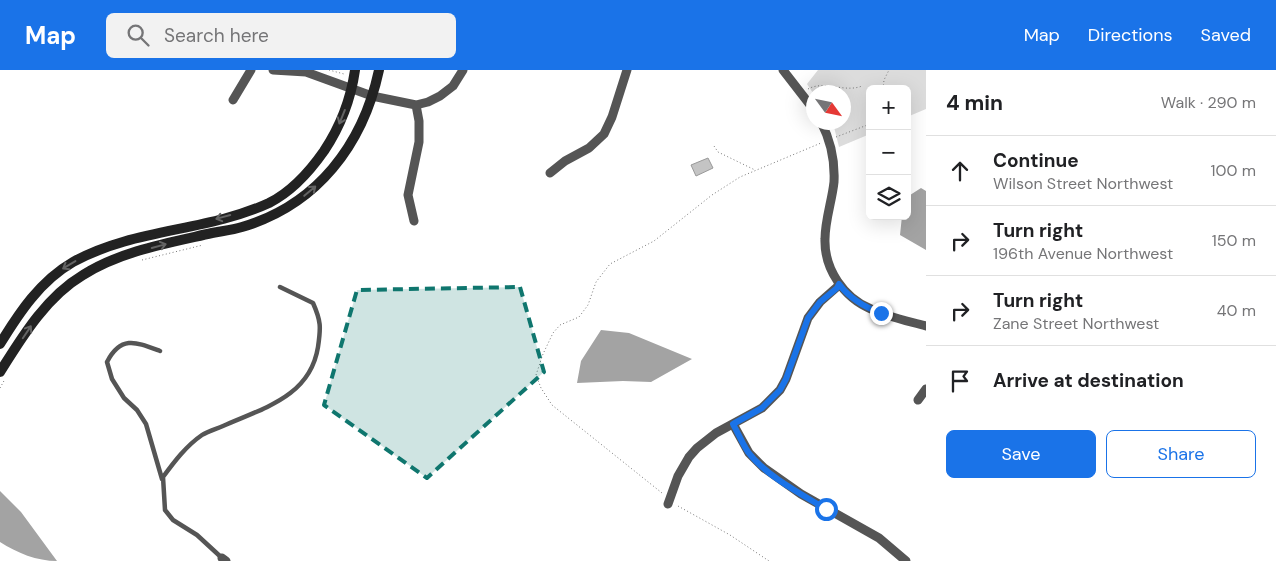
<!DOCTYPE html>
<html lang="en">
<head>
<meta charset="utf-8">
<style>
	body { margin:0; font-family:"DM Sans",sans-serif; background:#f2f2f2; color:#202124 }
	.controls { position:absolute; right:15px; top:15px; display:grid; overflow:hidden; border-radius:8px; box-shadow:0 5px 20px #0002 }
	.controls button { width:45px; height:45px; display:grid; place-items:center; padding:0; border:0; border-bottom:1px solid #e0e0e0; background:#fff; color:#202124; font:25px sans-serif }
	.compass { position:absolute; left:806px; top:15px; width:45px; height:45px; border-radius:50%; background:#fff; box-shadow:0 5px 20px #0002; rotate:123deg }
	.stop { position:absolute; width:15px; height:15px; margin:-11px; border:4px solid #1a73e8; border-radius:50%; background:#fff }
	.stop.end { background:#1a73e8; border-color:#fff; box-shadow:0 1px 5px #0008 }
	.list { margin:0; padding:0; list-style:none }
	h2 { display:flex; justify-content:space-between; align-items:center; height:65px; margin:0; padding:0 20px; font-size:21px }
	h2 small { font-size:16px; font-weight:400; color:#757577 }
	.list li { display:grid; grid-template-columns:32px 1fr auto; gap:15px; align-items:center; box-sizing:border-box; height:70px; padding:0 20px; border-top:1px solid #e0e0e0 }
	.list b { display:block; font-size:19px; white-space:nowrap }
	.list p { margin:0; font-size:16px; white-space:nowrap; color:#757577 }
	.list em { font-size:16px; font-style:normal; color:#757577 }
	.actions { display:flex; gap:10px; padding:15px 20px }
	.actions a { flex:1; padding:11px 0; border:1px solid #1a73e8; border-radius:8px; text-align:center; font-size:18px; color:#1a73e8 }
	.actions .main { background:#1a73e8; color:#fff }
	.icon { flex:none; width:28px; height:28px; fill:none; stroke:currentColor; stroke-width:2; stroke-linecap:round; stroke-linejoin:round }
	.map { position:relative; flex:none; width:926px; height:491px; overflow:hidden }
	header { display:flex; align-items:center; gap:30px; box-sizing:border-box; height:70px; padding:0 25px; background:#1a73e8; color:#fff }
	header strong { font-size:24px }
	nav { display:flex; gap:28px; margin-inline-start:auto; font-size:18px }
	.search { width:350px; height:45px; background:#f2f2f2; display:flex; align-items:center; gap:12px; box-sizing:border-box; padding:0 18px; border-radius:8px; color:#757577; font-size:19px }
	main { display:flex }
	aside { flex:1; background:#fff }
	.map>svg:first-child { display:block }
	.green { fill:#dcdcdc }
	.water { fill:#a3a3a3 }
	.building { fill:#c4c4c4; stroke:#999 }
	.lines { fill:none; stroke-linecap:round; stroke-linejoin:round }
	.path { stroke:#777; stroke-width:1; stroke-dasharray:1 2.5; stroke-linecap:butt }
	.lane { stroke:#555; stroke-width:4.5 }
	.street { stroke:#555; stroke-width:9 }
	.secondary { stroke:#222; stroke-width:10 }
	.oneway { stroke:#646464 }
	.route { stroke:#1a73e8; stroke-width:6 }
	.marked { fill:#0f766e; fill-opacity:0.2; stroke:#0f766e; stroke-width:4; stroke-dasharray:10 6; stroke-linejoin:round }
</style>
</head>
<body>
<header>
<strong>Map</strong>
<div class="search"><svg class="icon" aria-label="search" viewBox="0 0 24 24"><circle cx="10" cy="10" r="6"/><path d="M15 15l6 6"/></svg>Search here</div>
<nav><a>Map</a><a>Directions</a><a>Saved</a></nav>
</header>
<main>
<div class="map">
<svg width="926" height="491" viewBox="0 0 926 491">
	<rect width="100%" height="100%" fill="#fff"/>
	<path class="green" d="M818,0H926V39L907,47V19H870V64L839,77L833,53L844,52V22L813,23L807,14Z"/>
	<path class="water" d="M921,118L926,121V180L900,165L902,146H907V127Z
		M601,260L629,263L692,289L651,312L623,311L577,313L581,291Z
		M0,421L21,442L57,491C37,491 17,483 0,472Z"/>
	<path class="building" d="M708,88L713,98L696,106L691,95Z"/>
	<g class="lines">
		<path class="path" d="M329,0L344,4
			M808,19C824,10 845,23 862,16
			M883,19L884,10L889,0
			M836,67L870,54
			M714,76L718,82L755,100
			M142,190L203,175
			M0,318L5,309
			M662,423L552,335L541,318L536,305L543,284L553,263L560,255L579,247L588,235L596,212L610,194L654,171L712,125L740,107L821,73
			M678,436L730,465L769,491"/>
		<path class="lane" d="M160,281C136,272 121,265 107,292L112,309L124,328L137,340L146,354L162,409
			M222,488L197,465L173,450L165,440L163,407C174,392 186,376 202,365C208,361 216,359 223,356C263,338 310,327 318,277C321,257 321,251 313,233L280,217"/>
		<path class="street" d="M273,0L306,2L372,26L416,35L428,32L440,26L453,16L463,0
			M783,0L814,40
			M233,30L251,0
			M821,52C831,71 835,91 834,112C832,131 825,150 825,169C824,199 844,228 871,239C888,247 908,251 926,256
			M550,103L565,91L589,78L604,64L612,47L627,0
			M414,151L408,125L419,72V51L416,35
			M918,330L926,319
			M733,354L749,383L764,398L801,424L879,468L906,491
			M668,434L678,406L689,387L697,378L716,363L762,338L780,320L786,309L808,248L820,232L837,217L839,214
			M222,488L226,491"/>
		<path class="secondary" d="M0,274C19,243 40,211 73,192C135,158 206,162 269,133C291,122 310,101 324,81C340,57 351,28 355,0
			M0,302C22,267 46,227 83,205C121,181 168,173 212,163C222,161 232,160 242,157C317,135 363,75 379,0"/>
	</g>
	<defs><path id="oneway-shaft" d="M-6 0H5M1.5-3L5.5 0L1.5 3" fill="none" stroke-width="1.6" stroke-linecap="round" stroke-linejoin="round" transform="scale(1.25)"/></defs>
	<g class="oneway">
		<use href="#oneway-shaft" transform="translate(342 47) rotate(112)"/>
		<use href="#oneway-shaft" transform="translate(310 121) rotate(-40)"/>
		<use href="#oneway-shaft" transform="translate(223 147) rotate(165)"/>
		<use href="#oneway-shaft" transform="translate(159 176) rotate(-15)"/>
		<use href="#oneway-shaft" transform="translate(69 195) rotate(149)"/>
		<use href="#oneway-shaft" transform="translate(27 262) rotate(-56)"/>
	</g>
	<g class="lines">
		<path class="route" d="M826,439C801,424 766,406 748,382C742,373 738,363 733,354L762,338L780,320L786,309L808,248L820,232L837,218L839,214C850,229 864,237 881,243"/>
	</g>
	<path class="marked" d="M520,217L544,302L427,408L324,335L357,220Z"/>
</svg>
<div class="controls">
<button>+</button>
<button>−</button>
<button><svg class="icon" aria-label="layers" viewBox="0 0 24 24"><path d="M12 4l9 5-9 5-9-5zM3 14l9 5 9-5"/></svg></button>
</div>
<svg class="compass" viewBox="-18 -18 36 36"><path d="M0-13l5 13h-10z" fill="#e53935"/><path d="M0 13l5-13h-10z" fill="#757577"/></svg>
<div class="stop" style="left:826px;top:439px"></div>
<div class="stop end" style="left:881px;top:243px"></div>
</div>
<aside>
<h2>4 min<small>Walk · 290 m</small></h2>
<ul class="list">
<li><svg class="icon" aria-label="ahead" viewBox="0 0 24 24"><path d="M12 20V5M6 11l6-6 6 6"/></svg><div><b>Continue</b><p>Wilson Street Northwest</p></div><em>100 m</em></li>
<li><svg class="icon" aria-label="right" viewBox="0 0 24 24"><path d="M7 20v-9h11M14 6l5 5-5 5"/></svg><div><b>Turn right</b><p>196th Avenue Northwest</p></div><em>150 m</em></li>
<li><svg class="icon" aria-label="right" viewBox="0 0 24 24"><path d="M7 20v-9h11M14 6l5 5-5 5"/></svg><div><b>Turn right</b><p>Zane Street Northwest</p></div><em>40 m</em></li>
<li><svg class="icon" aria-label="arrive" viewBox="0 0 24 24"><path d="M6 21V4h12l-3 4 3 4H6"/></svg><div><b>Arrive at destination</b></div></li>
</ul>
<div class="actions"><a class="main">Save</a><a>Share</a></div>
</aside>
</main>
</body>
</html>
